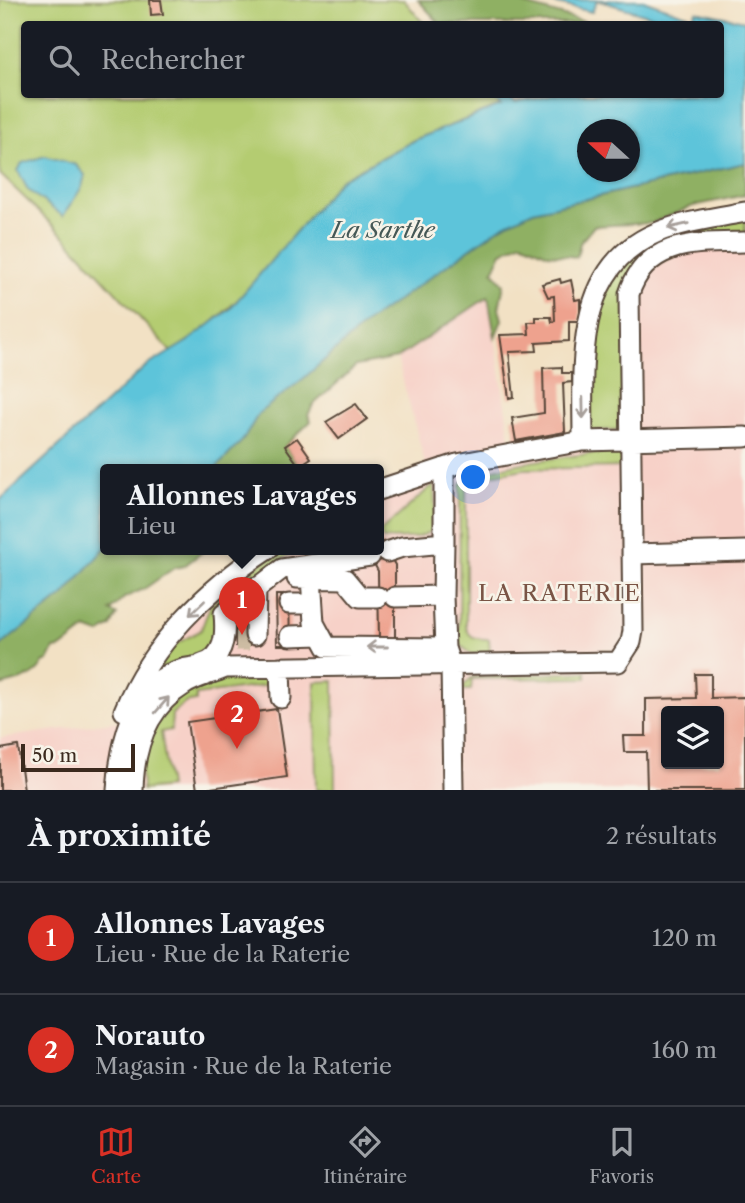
<!DOCTYPE html>
<html lang="fr">
<head>
<meta charset="utf-8">
<style>
	body { margin:0; font-family:"Libre Caslon Text",serif; background:#20242c; color:#f1f3f6 }
	.controls { position:absolute; right:21px; bottom:21px; display:grid; overflow:hidden; border-radius:7px; box-shadow:0 2px 5px #0004 }
	.controls button { width:63px; height:63px; display:grid; place-items:center; padding:0; border:0; border-bottom:2px solid #363941; background:#171b24; color:#f1f3f6; font:35px sans-serif }
	.compass { position:absolute; left:577px; top:119px; width:63px; height:63px; border-radius:50%; background:#171b24; box-shadow:0 2px 5px #0004; rotate:291deg }
	.scale { position:absolute; left:21px; bottom:18px; width:114px; box-sizing:border-box; padding-left:7px; border:4px solid #3b2a1e; border-top:0; font-size:19px; line-height:24px; white-space:nowrap; color:#3b2a1e; -webkit-text-stroke:5px #f7f3e8; paint-order:stroke }
	.you { position:absolute; left:474px; top:478px; width:24px; height:24px; margin:-18px; border:5px solid #fff; border-radius:50%; background:#1a73e8; box-shadow:0 0 0 10px #1a73e833 }
	.badge { display:grid; place-items:center; width:46px; height:46px; border-radius:50%; background:#d93025; color:#fff; font-size:23px; font-weight:700 }
	.pin { position:absolute; translate:-50% -58px; filter:drop-shadow(0 2px 4px #0008) }
	.pin::after { content:''; position:absolute; top:37px; width:24px; height:21px; background:inherit; clip-path:polygon(0 0,100% 0,50% 100%) }
	.popup { position:absolute; left:100px; top:464px; width:284px; height:91px; box-sizing:border-box; display:grid; place-content:center; border-radius:7px; background:#171b24; filter:drop-shadow(0 2px 5px #0005); font-size:23px; white-space:nowrap; color:#9ea1a6 }
	.popup b { font-size:26px; color:#f1f3f6 }
	.popup::after { content:''; position:absolute; left:50%; top:100%; margin-left:-14px; border:14px solid transparent; border-top-color:#171b24 }
	.list { margin:0; padding:0; list-style:none }
	h2 { display:flex; justify-content:space-between; align-items:center; height:91px; margin:0; padding:0 28px; font-size:30px }
	h2 small { font-size:23px; font-weight:400; color:#9ea1a6 }
	.list li { display:grid; grid-template-columns:46px 1fr auto; gap:21px; align-items:center; box-sizing:border-box; height:112px; padding:0 28px; border-top:2px solid #363941 }
	.list b { display:block; font-size:26px; white-space:nowrap }
	.list p { margin:0; font-size:23px; white-space:nowrap; color:#9ea1a6 }
	.list em { font-size:23px; font-style:normal; color:#9ea1a6 }
	.icon { flex:none; width:38px; height:38px; fill:none; stroke:currentColor; stroke-width:2; stroke-linecap:round; stroke-linejoin:round }
	.map { position:relative; flex:none; width:745px; height:790px; overflow:hidden }
	.search { position:absolute; background:#171b24; box-shadow:0 2px 5px #0004; left:21px; right:21px; top:21px; height:77px; display:flex; align-items:center; gap:18px; box-sizing:border-box; padding:0 24px; border-radius:7px; color:#9ea1a6; font-size:26px }
	.sheet { height:315px; background:#171b24 }
	nav { display:flex; justify-content:space-around; align-items:center; box-sizing:border-box; height:98px; border-top:2px solid #363941; background:#171b24; font-size:19px; color:#9ea1a6 }
	nav a { display:grid; justify-items:center; gap:4px }
	nav .on { color:#d93025 }
	.map>svg:first-child { display:block }
	.built { fill:#f7d1c8; fill-rule:evenodd }
	.green { fill:#b4cc71; stroke:#787b48; stroke-width:2 }
	.forest { fill:#8fb063; stroke:#656d40; stroke-width:2 }
	.water { fill:#5dc4da; stroke:#4c777c; stroke-width:2; fill-rule:evenodd }
	.building { fill:#eea28e; fill-rule:evenodd }
	.lines { fill:none; stroke-linecap:round; stroke-linejoin:round }
	.minor-tunnel { stroke:#cdbca3; stroke-width:19; stroke-dasharray:19 10; stroke-linecap:butt }
	.minor-casing { stroke:#564537; stroke-width:23 }
	.minor { stroke:#fff; stroke-width:19 }
	.oneway { stroke:#a79f9a }
	.labels { text-anchor:middle; stroke-width:5; stroke-linejoin:round; paint-order:stroke }
	.water-label { font-size:23px; font-style:italic; fill:#455856; stroke:#f7f3e8 }
	.neighbourhood-label { font-size:23px; letter-spacing:2px; fill:#7a5445; stroke:#f7f3e8 }
</style>
</head>
<body>
<div class="map">
<svg width="745" height="790" viewBox="0 0 745 790">
	<rect width="100%" height="100%" fill="#f7f3e8"/>
	<filter id="ink" filterUnits="userSpaceOnUse"><feTurbulence type="fractalNoise" baseFrequency=".0143" numOctaves="2"/><feDisplacementMap in="SourceGraphic" scale="14" xChannelSelector="R" yChannelSelector="G"/><feConvolveMatrix kernelMatrix="1 2 1 2 8 2 1 2 1" color-interpolation-filters="sRGB"/></filter>
	<filter id="wash" filterUnits="userSpaceOnUse"><feTurbulence type="fractalNoise" baseFrequency=".00686" numOctaves="4" result="noise"/><feDisplacementMap in="SourceGraphic" scale="28" xChannelSelector="R" yChannelSelector="G"/><feGaussianBlur stdDeviation="1.57" result="paint"/><feColorMatrix in="noise" values="0 0 0 0 0 0 0 0 0 0 0 0 0 0 0 0 0 1.4 0 .05"/><feComposite in="paint" operator="in"/></filter>
	<g filter="url(#wash)">
		<rect width="100%" height="100%" fill="#f2e1c4"/>
		<path class="built" d="M745,212V790H0V738L120,721L151,659L268,549H378L379,490L427,471L397,358L489,297L512,452L583,441L595,291ZM666,711H719V764H666Z"/>
		<path class="green" d="M0,0H404L424,24H24V94H490L502,105L414,140L340,180L242,296L204,330L171,352L67,239L0,174Z
			M745,214V234L695,243L634,279L632,429L583,431L589,313L640,241Z
			M625,450V467L524,469L473,478L466,483V626C469,639 477,639 489,639L490,654L591,652V655L471,654L459,644L460,486C473,463 595,454 625,450Z
			M434,484L436,526C423,541 402,538 383,539L380,532Z
			M284,549H296L219,607L214,649L188,661L160,668L151,674L165,650L201,630L210,606L255,567Z
			M586,672V678L472,679L471,690H460L472,677Z
			M222,678H268L269,685L196,695V701L185,703L172,714L171,730L161,732L169,787L142,790L141,770L153,727L184,691Z
			M334,681L335,790H316L315,682Z"/>
		<path class="forest" d="M418,0H509L592,24H440Z
			M745,163V195L693,206L652,223L594,226L580,243L577,257L548,254L522,242L502,252L493,271L504,284L499,308L502,320L495,337L488,297L397,358L356,366L313,405L308,415L311,421L285,446L299,469H215L243,440L259,413L304,378L367,322L502,226L533,211Z
			M105,548L206,549L184,566L174,568L144,589L124,598L110,611L117,615L111,626L99,634L86,629L61,648L54,649L48,661L43,663C37,678 15,682 0,686V646L63,596Z"/>
		<path class="water" d="M540,0H643L690,16H694L696,11L745,21V163L533,211L502,226L367,322L304,378L259,413L243,440L215,469H105V548L63,596L0,646V500L145,367L188,341L230,309L340,180L414,140L501,106L490,95H506L515,103L559,94H720V24H678L597,0L592,12ZM588,130H630V172H588Z
			M45,156L76,165L85,175L82,187L63,216L28,190L18,171L22,163Z"/>
		<g id="blocks">
			<path class="building" d="M150,0H161L163,14L151,15Z
				M560,279L561,283L571,280L575,300L580,299V321H569V341L536,343L537,351L509,352L514,397L509,398L500,335L529,334L528,322H536V317H551L552,322L555,321L554,296L548,297L542,284Z
				M562,367V373H572V382L563,383L565,432L516,441L512,418L544,413L543,368Z
				M356,404L367,419L339,439L326,422Z
				M297,438L311,458L299,466L285,446Z
				M379,538L395,565V639L379,640L378,571L366,549H379Z
				M276,595H289L290,645H277Z
				M236,623H249V646H236Z
				M695,674H711V698L745,697V790H647L646,752H624L623,736H646V699L696,698ZM666,711H719V764H666Z
				M277,709L287,777L197,790L187,722Z
				M18,746L24,790H0V749Z"/>
		</g>
	</g>
	<g filter="url(#ink)">
		<use href="#blocks" fill-opacity="0" stroke="#564537" stroke-width="2"/>
		<g class="lines">
			<path class="minor-tunnel" d="M236,641H249"/>
			<defs>
				<path id="minor" d="M583,441L745,437
					M378,490L457,464L583,441C583,366 573,268 656,233C684,221 716,218 745,212
					M387,552L402,547L444,543V468
					M632,554L745,551
					M311,577L314,623L327,647L445,648
					M297,578L345,579L360,597H378
					M443,596L444,543
					M395,597L443,596L445,648L451,666L453,790
					M289,604H312
					M255,635L256,587
					M290,636L320,635
					M202,664C225,658 226,634 224,614L282,569L370,556
					M280,667L281,698
					M124,711C151,644 208,588 268,549
					M117,790C122,722 143,655 225,668L618,662L631,642L633,631L629,294C646,239 698,243 745,242
					M133,790C134,748 146,708 184,685C195,677 212,674 225,668"/>
			</defs>
			<use href="#minor" class="minor-casing"/>
			<use href="#minor" class="minor"/>
		</g>
		<defs><path id="oneway-shaft" d="M-6 0H5M1.5-3L5.5 0L1.5 3" fill="none" stroke-width="1.6" stroke-linecap="round" stroke-linejoin="round" transform="scale(1.75)"/></defs>
		<g class="oneway">
			<use href="#oneway-shaft" transform="translate(678 226) rotate(167)"/>
			<use href="#oneway-shaft" transform="translate(583 408) rotate(89)"/>
			<use href="#oneway-shaft" transform="translate(197 608) rotate(136)"/>
			<use href="#oneway-shaft" transform="translate(377 647) rotate(-180)"/>
			<use href="#oneway-shaft" transform="translate(162 705) rotate(-49)"/>
		</g>
	</g>
	<g class="labels">
		<g class="water-label">
			<text x="383" y="238">La Sarthe</text>
		</g>
		<g class="neighbourhood-label">
			<text x="560" y="601">LA RATERIE</text>
		</g>
	</g>
</svg>
<div class="controls">
<button><svg class="icon" aria-label="layers" viewBox="0 0 24 24"><path d="M12 4l9 5-9 5-9-5zM3 14l9 5 9-5"/></svg></button>
</div>
<svg class="compass" viewBox="-18 -18 36 36"><path d="M0-13l5 13h-10z" fill="#e53935"/><path d="M0 13l5-13h-10z" fill="#9ea1a6"/></svg>
<div class="scale">50 m</div>
<div class="you"></div>
<div class="pin badge" style="left:242px;top:635px">1</div>
<div class="popup"><b>Allonnes Lavages</b>Lieu</div>
<div class="pin badge" style="left:237px;top:749px">2</div>
<div class="search"><svg class="icon" aria-label="search" viewBox="0 0 24 24"><circle cx="10" cy="10" r="6"/><path d="M15 15l6 6"/></svg>Rechercher</div>
</div>
<section class="sheet">
<h2>À proximité<small>2 résultats</small></h2>
<ul class="list">
<li><span class="badge">1</span><div><b>Allonnes Lavages</b><p>Lieu · Rue de la Raterie</p></div><em>120 m</em></li>
<li><span class="badge">2</span><div><b>Norauto</b><p>Magasin · Rue de la Raterie</p></div><em>160 m</em></li>
</ul>
</section>
<nav>
<a class="on"><svg class="icon" aria-label="map" viewBox="0 0 24 24"><path d="M3 6l6-2 6 2 6-2v14l-6 2-6-2-6 2zM9 4v14M15 6v14"/></svg>Carte</a>
<a><svg class="icon" aria-label="directions" viewBox="0 0 24 24"><path d="M12 3l9 9-9 9-9-9zM9 14v-3h6M13 9l2 2-2 2"/></svg>Itinéraire</a>
<a><svg class="icon" aria-label="saved" viewBox="0 0 24 24"><path d="M7 4h10v16l-5-4-5 4z"/></svg>Favoris</a>
</nav>
</body>
</html>
